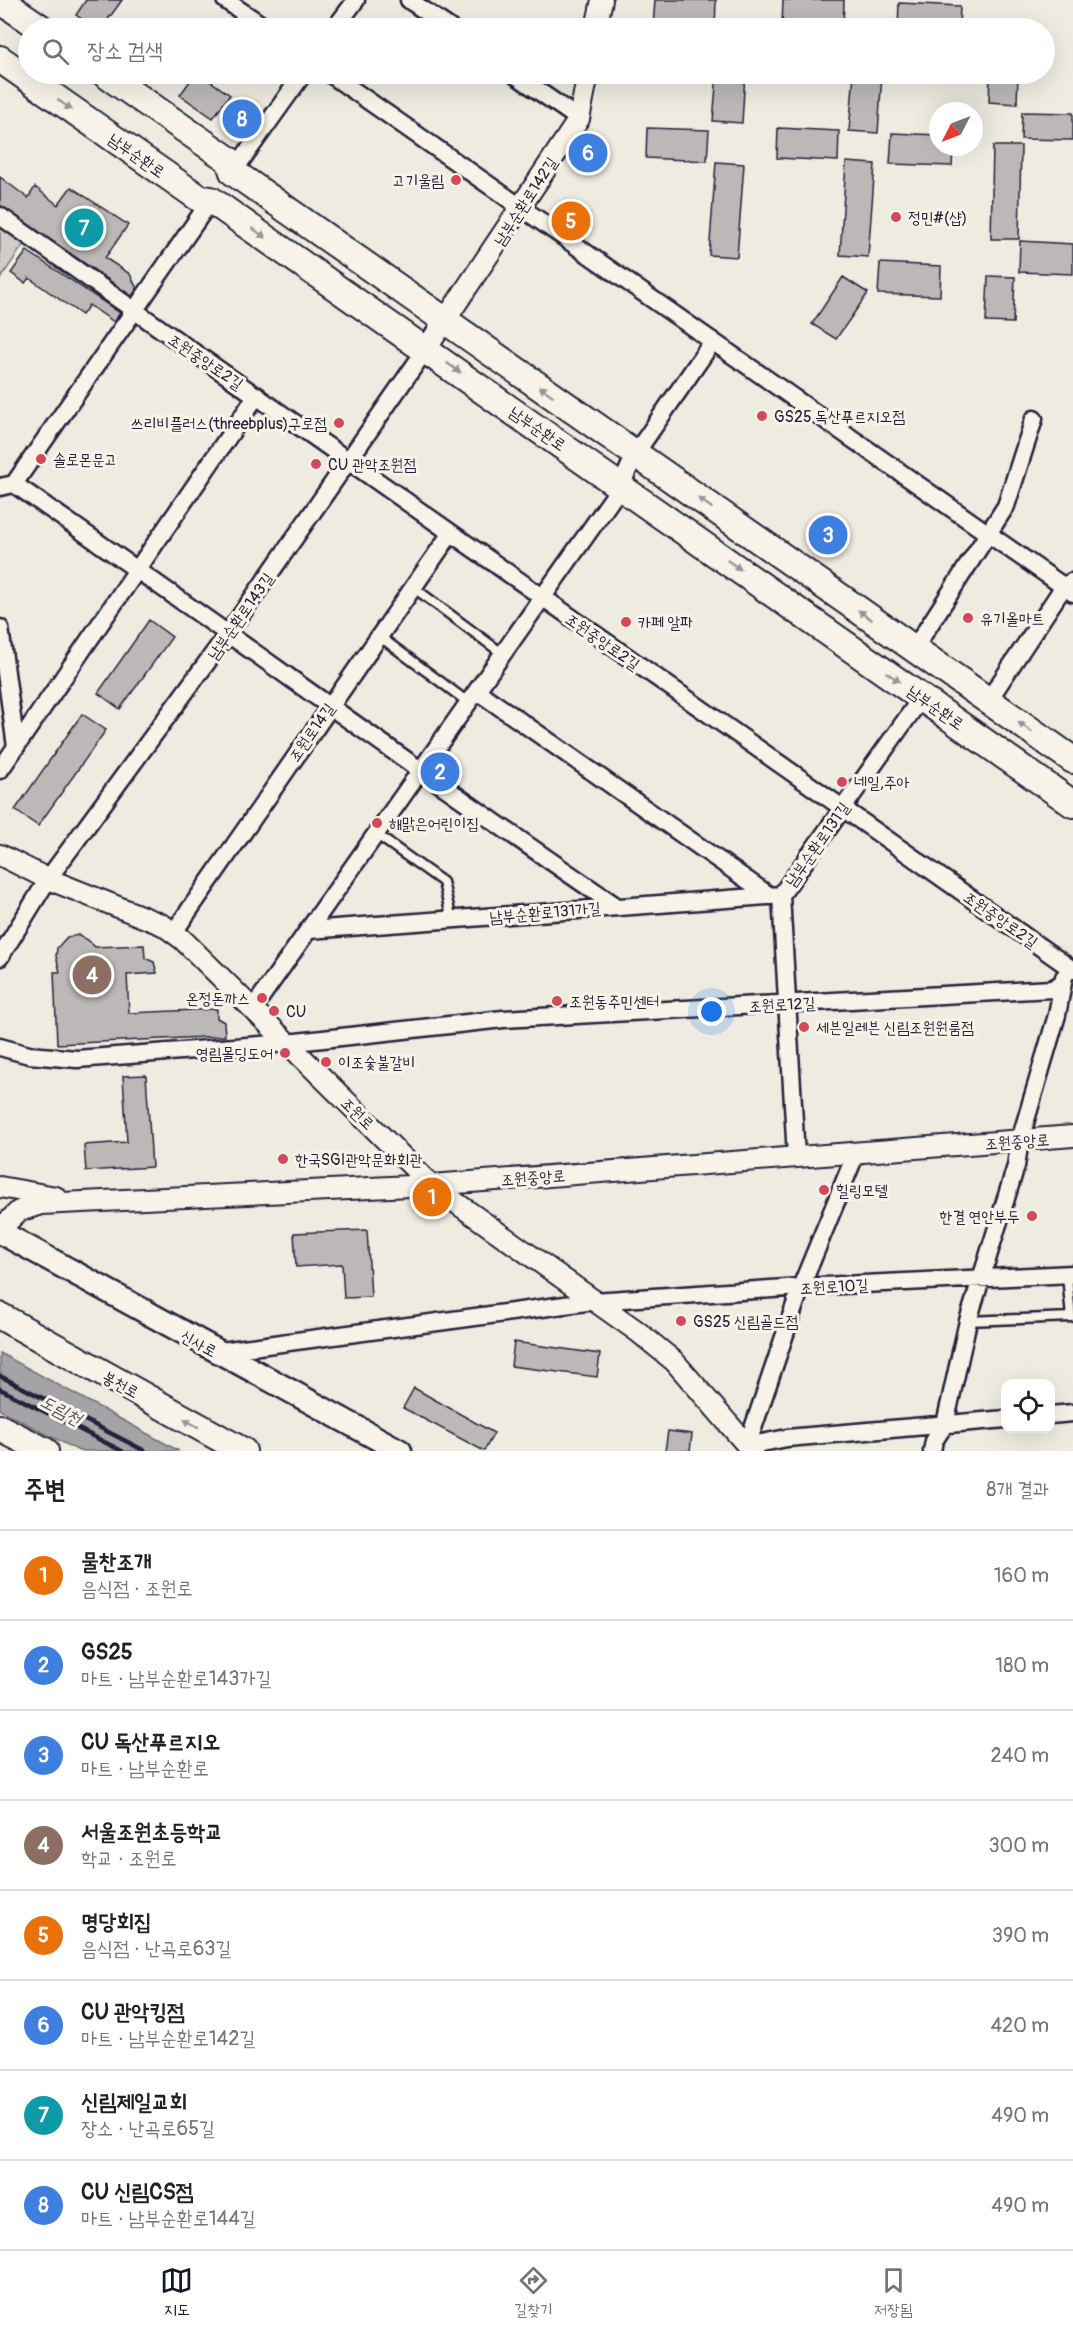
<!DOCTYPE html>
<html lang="ko">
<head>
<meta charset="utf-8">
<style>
	body { margin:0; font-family:Pangolin,"Poor Story",sans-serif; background:#f2f2f2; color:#202124 }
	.controls { position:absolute; right:18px; bottom:18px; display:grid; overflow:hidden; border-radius:12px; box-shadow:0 6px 24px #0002 }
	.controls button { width:54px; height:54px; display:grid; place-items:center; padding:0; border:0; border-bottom:2px solid #e0e0e0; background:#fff; color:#202124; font:30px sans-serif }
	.compass { position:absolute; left:929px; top:102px; width:54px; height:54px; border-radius:50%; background:#fff; box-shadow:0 6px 24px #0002; rotate:228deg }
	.you { position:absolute; left:712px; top:1012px; width:21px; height:21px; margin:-15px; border:4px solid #fff; border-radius:50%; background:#1a73e8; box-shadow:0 0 0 9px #1a73e833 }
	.badge { display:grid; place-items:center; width:39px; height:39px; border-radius:50%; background:#111827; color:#fff; font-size:20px; font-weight:700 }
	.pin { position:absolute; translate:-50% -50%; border:3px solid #fff; box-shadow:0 2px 6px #0006 }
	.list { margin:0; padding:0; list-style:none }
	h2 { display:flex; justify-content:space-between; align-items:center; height:78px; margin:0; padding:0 24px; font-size:26px }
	h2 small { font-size:20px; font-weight:400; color:#757577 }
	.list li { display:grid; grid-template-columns:39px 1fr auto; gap:18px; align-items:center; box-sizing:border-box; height:90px; padding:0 24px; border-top:2px solid #e0e0e0 }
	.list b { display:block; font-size:22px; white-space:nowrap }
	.list p { margin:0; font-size:20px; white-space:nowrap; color:#757577 }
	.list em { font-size:20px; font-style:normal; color:#757577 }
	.icon { flex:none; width:33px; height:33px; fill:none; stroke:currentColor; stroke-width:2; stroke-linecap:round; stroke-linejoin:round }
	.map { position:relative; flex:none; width:1073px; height:1451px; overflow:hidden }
	.search { position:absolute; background:#fff; box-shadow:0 6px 24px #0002; left:18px; right:18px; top:18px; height:66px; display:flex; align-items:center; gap:15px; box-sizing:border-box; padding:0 21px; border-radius:33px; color:#757577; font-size:22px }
	.sheet { height:798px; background:#fff }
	nav { display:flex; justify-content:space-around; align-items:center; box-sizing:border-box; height:84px; border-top:2px solid #e0e0e0; background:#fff; font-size:16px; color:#757577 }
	nav a { display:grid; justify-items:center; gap:3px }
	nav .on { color:#111827 }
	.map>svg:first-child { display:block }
	.green { fill:#d1cdc9; stroke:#7a7882; stroke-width:1.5 }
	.water { fill:#a6a3a6; stroke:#716f7b; stroke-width:1.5 }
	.building { fill:#bbb8b7; stroke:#22223b; stroke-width:1.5 }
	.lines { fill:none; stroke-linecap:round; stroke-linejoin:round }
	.service-casing { stroke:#22223b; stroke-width:13 }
	.minor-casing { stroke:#22223b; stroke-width:21 }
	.tertiary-casing { stroke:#22223b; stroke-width:24 }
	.secondary-casing { stroke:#22223b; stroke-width:27 }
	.primary-casing { stroke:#22223b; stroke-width:30 }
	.service { stroke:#f7f3e8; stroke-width:8 }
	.minor { stroke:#f7f3e8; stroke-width:16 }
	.tertiary { stroke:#f7f3e8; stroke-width:20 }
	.secondary { stroke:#f7f3e8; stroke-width:22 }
	.primary { stroke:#f7f3e8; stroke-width:26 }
	.rail { stroke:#22223b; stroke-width:4.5 }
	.oneway { fill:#97959a }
	.poi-dot { fill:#d1495b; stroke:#f7f3e8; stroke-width:2 }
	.labels { text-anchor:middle; stroke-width:6; stroke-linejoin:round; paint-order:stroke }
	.street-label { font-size:16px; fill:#22223b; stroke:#f7f3e8 }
	.poi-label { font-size:16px; fill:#22223b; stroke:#f7f3e8; text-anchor:start }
	.water-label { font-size:18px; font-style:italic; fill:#504f60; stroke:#f7f3e8 }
</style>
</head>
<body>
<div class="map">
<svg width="1073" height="1451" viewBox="0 0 1073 1451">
	<rect width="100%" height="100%" fill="#eeebe1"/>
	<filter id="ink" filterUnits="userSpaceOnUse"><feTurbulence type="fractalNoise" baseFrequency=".0167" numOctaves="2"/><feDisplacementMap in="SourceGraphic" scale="12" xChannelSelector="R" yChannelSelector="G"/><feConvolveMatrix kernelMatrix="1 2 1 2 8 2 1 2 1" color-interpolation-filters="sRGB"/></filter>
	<g filter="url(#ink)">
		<path class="green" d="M0,222L26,241L0,279Z"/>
		<path class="water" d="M0,1353L179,1451H79L0,1410Z"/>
		<path class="building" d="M86,0H122L102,28H95L76,15Z
			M655,0H716L715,28L653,27Z
			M783,0H844L843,28L782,25Z
			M899,3L960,6L959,28H898Z
			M195,74H200L230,95L213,118L180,95Z
			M717,74H745L742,123L713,121Z
			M854,74H882L878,133L849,131Z
			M990,74H1018L1017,104L989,102Z
			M1022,112L1073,113V140L1021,139Z
			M647,128L709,130L707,161L646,158Z
			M778,128L839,131L838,161L777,158Z
			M892,133L938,135V147H953L952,166L890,164Z
			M993,146H1021L1019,239H991Z
			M716,162L744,164L737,257L709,255Z
			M846,162L875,164L868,257L840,255Z
			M0,177L28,198L35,187L58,205L71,187L128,225L105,258L130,274L137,289L132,296L0,205Z
			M1020,241L1073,244V274L1019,272Z
			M27,251L120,313L114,322L89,305L82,315L29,278L25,283L11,273Z
			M880,263L941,266L940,296L878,294Z
			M988,276L1015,277L1013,323L986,322Z
			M843,277L868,293L836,339L812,324Z
			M149,620L172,637L120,709L98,693Z
			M82,714L106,730L38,826L15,810Z
			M78,935L88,940L95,947L144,945L145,958L154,962L157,973L127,975L129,1013L217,1009V1018L224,1022L225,1036L57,1044L54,972H60L56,956L57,948L67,937Z
			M146,1075L152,1167L86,1171L84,1145L127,1142L123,1076Z
			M367,1230L371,1297L344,1298L342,1264L296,1267L294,1233Z
			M514,1342L600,1354L597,1377L511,1366Z
			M414,1388L494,1433L484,1451L403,1408Z
			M668,1431L692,1434L690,1451H665Z"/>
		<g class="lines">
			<defs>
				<path id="service" d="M413,587L503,654
					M379,636L469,703
					M376,834L443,882L452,920
					M968,1321L1071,1317L1067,1275"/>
				<path id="minor" d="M225,0L266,28
					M409,0L450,28
					M335,28L356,0
					M330,74L1073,593
					M514,74L579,119
					M233,172L303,74
					M0,216L1073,970
					M14,484L211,200
					M0,487L14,484C216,623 413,768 616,906
					M0,628L16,747
					M914,649L1006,506L1034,419
					M477,691L770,896
					M988,701L1064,586L1071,582
					M0,770L257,395
					M309,930L781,895
					M174,932L451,533
					M0,957L48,879L227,635L426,349
					M254,1007L621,486L635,454L713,341
					M0,1047L29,1055L77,1059L287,1043L503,1019L1052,989L1062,983
					M796,1157L781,895L922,697
					M214,1352L594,1301L801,1287L1073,1274
					M1050,1415L1073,1413
					M747,1446L801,1287L856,1153
					M747,1446L787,1438L1006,1419
					M932,1451L934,1441L945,1424L968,1321L1016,1166L1020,1140L1057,1015L1064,977"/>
				<path id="tertiary" d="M596,28L602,0
					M426,349L579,119L588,74
					M0,855L48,879L163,925L182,939L431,1185L637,1331L674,1361L752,1451
					M0,1187L56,1197
					M0,1229L19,1211L41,1204L431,1185L1073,1136"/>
				<path id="secondary" d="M0,1232L400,1451"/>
				<path id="primary" d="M0,0L41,28
					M0,59L199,198L211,200L1073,804
					M105,74L229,160L233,172L1073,760
					M0,1316L243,1451
					M0,1428L45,1451"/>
			</defs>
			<use href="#service" class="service-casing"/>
			<use href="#minor" class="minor-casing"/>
			<use href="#tertiary" class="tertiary-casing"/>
			<use href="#secondary" class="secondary-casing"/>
			<use href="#primary" class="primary-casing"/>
			<use href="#service" class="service"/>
			<use href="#minor" class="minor"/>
			<use href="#tertiary" class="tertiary"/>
			<use href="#secondary" class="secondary"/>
			<use href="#primary" class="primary"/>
			<path class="rail" d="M0,1376L145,1451
				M0,1389L122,1451"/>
		</g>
		<defs><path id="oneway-solid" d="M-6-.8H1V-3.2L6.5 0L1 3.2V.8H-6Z" transform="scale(1.5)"/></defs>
		<g class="oneway">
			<use href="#oneway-solid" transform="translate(65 105) rotate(35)"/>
			<use href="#oneway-solid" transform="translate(259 233) rotate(35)"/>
			<use href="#oneway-solid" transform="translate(454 368) rotate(35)"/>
			<use href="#oneway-solid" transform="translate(546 391) rotate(-145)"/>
			<use href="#oneway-solid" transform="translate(705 503) rotate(-145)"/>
			<use href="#oneway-solid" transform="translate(734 565) rotate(35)"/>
			<use href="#oneway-solid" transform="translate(865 615) rotate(-145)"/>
			<use href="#oneway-solid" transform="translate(893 677) rotate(35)"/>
			<use href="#oneway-solid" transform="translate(1025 727) rotate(-145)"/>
			<use href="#oneway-solid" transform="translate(191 1423) rotate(-151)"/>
		</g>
	</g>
	<g class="poi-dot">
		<circle cx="456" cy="180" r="6"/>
		<circle cx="896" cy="217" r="6"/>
		<circle cx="762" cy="416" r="6"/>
		<circle cx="339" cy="423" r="6"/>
		<circle cx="41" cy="459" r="6"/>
		<circle cx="316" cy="464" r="6"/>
		<circle cx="968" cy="618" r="6"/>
		<circle cx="626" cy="622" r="6"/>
		<circle cx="842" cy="782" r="6"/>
		<circle cx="377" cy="823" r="6"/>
		<circle cx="262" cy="998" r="6"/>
		<circle cx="557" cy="1001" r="6"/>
		<circle cx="274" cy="1011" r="6"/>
		<circle cx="804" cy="1027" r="6"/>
		<circle cx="285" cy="1053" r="6"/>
		<circle cx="326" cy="1062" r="6"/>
		<circle cx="283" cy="1159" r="6"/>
		<circle cx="824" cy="1190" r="6"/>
		<circle cx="1032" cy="1216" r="6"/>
		<circle cx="681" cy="1321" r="6"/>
	</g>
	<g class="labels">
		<g class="street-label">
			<text transform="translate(137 155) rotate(35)" y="6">남부순환로</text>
			<text transform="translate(525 201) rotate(-57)" y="6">남부순환로142길</text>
			<text transform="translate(206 361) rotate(34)" y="6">조원중앙로2길</text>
			<text transform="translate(538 428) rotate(35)" y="6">남부순환로</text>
			<text transform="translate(240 616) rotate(-55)" y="6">남부순환로143길</text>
			<text transform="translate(603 641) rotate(35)" y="6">조원중앙로2길</text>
			<text transform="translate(936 707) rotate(35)" y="6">남부순환로</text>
			<text transform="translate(311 732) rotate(-55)" y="6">조원로14길</text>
			<text transform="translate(817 844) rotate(-55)" y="6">남부순환로131길</text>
			<text transform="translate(545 912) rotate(-5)" y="6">남부순환로131가길</text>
			<text transform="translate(1001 919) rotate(35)" y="6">조원중앙로2길</text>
			<text transform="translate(782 1004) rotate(-3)" y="6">조원로12길</text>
			<text transform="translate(358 1113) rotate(44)" y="6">조원로</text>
			<text transform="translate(1017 1141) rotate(-4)" y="6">조원중앙로</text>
			<text transform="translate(533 1177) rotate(-4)" y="6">조원중앙로</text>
			<text transform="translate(834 1286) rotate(-3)" y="6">조원로10길</text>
			<text transform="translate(199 1343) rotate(29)" y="6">신사로</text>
			<text transform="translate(121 1384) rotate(29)" y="6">봉천로</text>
		</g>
		<g class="poi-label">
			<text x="444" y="186" text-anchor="end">고기울림</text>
			<text x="908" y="223">정민#(샵)</text>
			<text x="774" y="422">GS25 독산푸르지오점</text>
			<text x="327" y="429" text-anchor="end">쓰리비플러스(threebplus)구로점</text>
			<text x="53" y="465">솔로몬문고</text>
			<text x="328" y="470">CU 관악조원점</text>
			<text x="980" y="624">유기올마트</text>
			<text x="638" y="628">카페 알파</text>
			<text x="854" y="788">네일,주아</text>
			<text x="389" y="829">해맑은어린이집</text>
			<text x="250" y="1004" text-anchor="end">온정돈까스</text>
			<text x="569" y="1007">조원동주민센터</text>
			<text x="286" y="1017">CU</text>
			<text x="816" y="1033">세븐일레븐 신림조원원룸점</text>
			<text x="273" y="1059" text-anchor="end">영림몰딩도어</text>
			<text x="338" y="1068">이조숯불갈비</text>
			<text x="295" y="1165">한국SGI관악문화회관</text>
			<text x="836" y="1196">힐링모텔</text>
			<text x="1020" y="1222" text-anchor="end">한결 연안부두</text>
			<text x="693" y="1327">GS25 신림골드점</text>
		</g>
		<g class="water-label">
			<text transform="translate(61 1410) rotate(28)" y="6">도림천</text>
		</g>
	</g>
</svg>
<div class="controls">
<button><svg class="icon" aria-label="locate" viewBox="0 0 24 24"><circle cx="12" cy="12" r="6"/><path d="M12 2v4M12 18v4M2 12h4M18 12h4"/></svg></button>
</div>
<svg class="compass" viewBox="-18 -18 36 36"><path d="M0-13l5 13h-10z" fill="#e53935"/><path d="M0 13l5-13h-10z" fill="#757577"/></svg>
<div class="you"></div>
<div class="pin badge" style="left:432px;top:1197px;background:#e8710a">1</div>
<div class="pin badge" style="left:440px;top:772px;background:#3f7fe0">2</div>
<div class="pin badge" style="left:828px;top:535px;background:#3f7fe0">3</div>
<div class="pin badge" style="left:92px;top:975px;background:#8d6e63">4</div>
<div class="pin badge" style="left:571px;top:221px;background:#e8710a">5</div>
<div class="pin badge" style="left:588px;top:153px;background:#3f7fe0">6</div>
<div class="pin badge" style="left:84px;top:228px;background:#0f9aa8">7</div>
<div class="pin badge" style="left:242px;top:119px;background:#3f7fe0">8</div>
<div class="search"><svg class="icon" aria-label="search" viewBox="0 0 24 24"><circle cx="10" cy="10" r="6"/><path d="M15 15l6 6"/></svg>장소 검색</div>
</div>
<section class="sheet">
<h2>주변<small>8개 결과</small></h2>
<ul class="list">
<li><span class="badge" style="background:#e8710a">1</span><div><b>물찬조개</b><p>음식점 · 조원로</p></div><em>160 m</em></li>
<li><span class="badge" style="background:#3f7fe0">2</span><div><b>GS25</b><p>마트 · 남부순환로143가길</p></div><em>180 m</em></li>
<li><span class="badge" style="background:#3f7fe0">3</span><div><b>CU 독산푸르지오</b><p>마트 · 남부순환로</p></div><em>240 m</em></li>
<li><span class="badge" style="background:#8d6e63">4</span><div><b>서울조원초등학교</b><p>학교 · 조원로</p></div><em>300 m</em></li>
<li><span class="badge" style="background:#e8710a">5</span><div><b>명당회집</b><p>음식점 · 난곡로63길</p></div><em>390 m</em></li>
<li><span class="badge" style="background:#3f7fe0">6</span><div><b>CU 관악킹점</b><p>마트 · 남부순환로142길</p></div><em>420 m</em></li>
<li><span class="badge" style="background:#0f9aa8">7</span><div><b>신림제일교회</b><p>장소 · 난곡로65길</p></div><em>490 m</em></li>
<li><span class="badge" style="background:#3f7fe0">8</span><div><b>CU 신림CS점</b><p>마트 · 남부순환로144길</p></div><em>490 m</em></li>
</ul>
</section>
<nav>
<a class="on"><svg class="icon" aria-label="map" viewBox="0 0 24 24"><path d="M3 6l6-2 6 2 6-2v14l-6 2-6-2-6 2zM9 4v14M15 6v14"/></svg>지도</a>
<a><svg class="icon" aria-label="directions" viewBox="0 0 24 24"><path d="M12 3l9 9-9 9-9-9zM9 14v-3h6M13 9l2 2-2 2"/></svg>길찾기</a>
<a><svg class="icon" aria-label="saved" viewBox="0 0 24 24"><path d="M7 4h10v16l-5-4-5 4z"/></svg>저장됨</a>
</nav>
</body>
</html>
